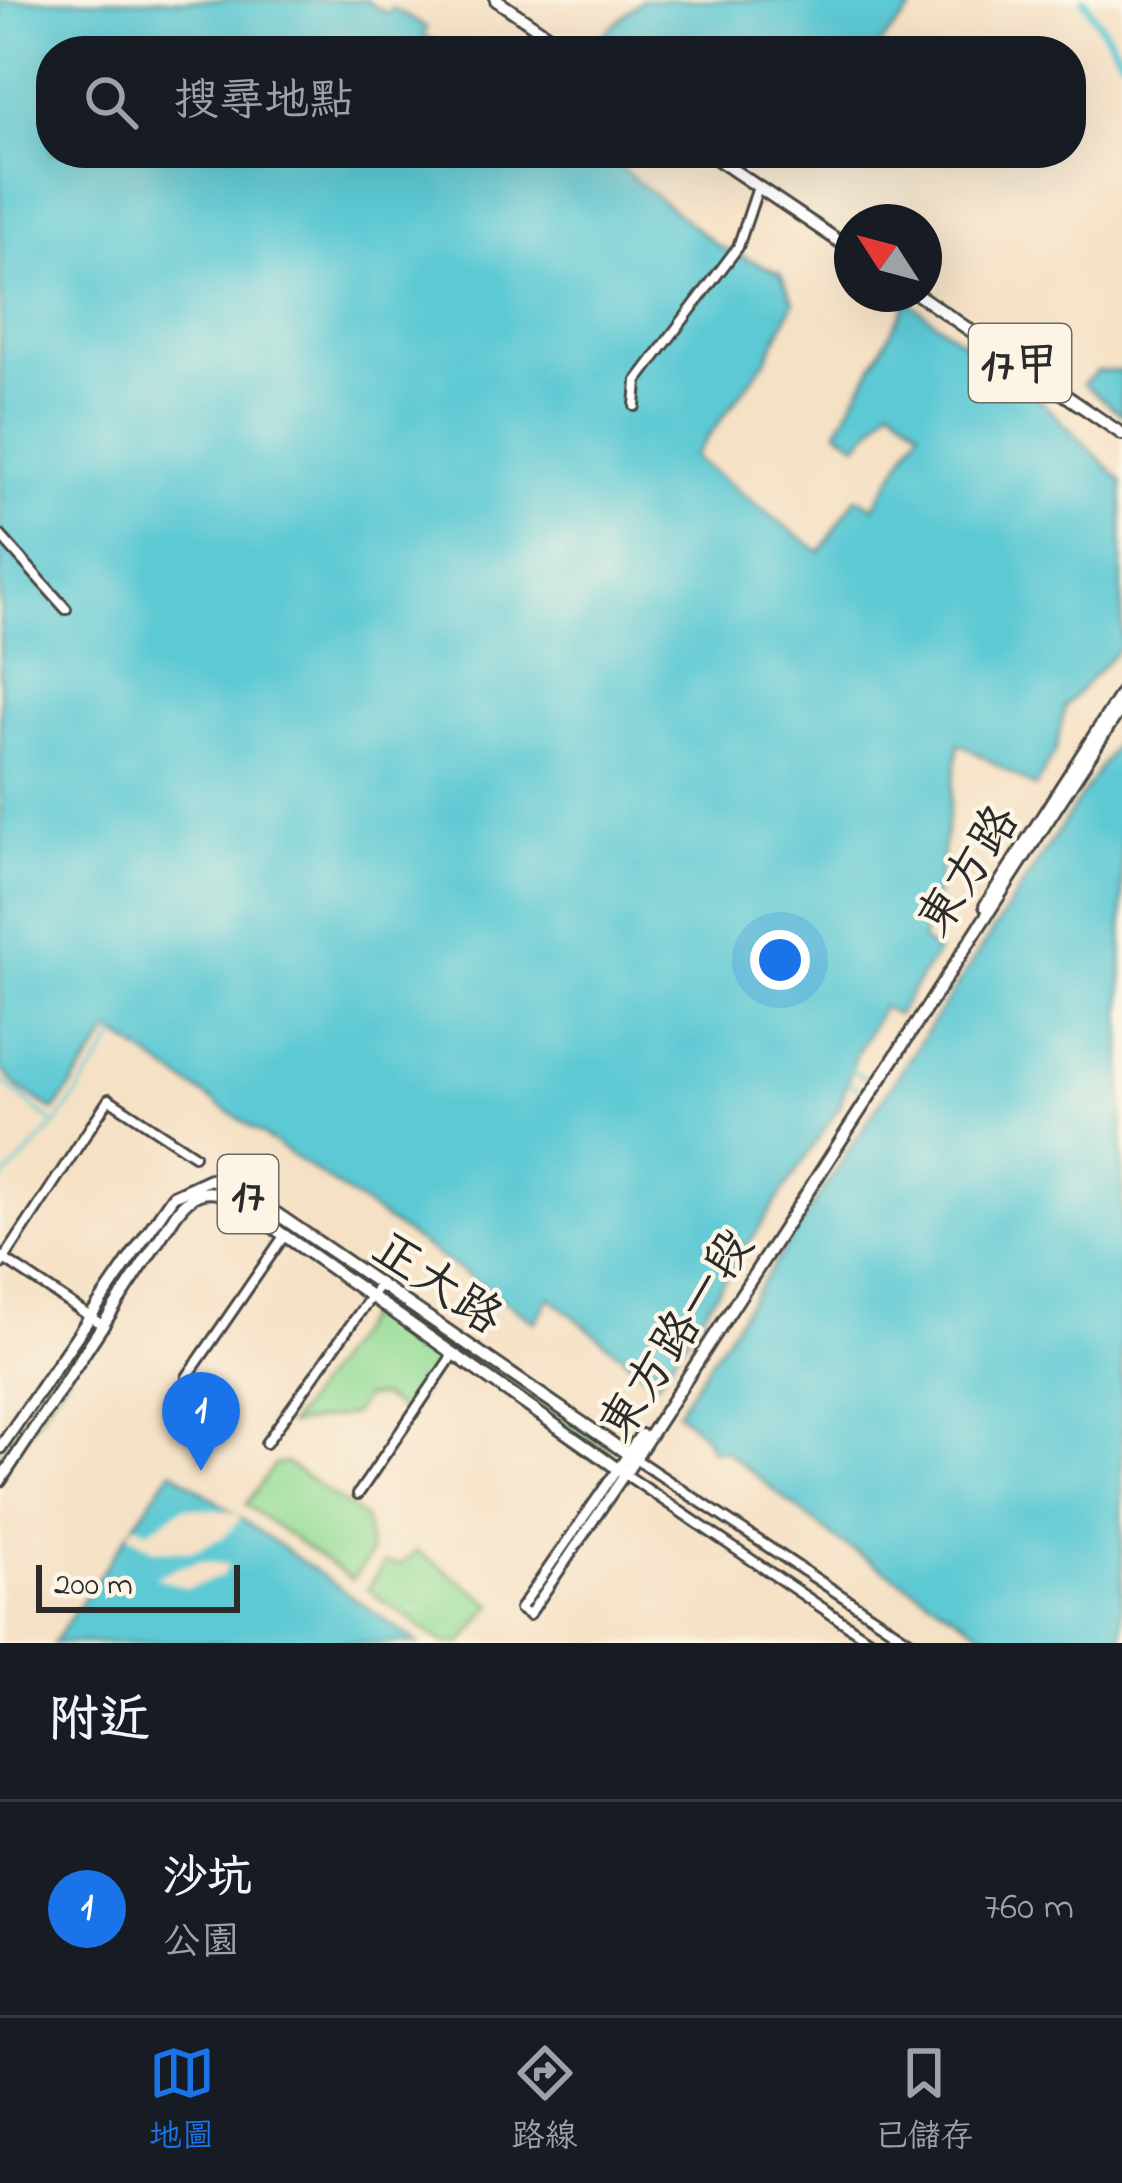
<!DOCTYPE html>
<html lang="zh-TW">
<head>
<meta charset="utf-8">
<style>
	body { margin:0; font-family:"Indie Flower","LXGW WenKai TC",sans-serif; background:#20242c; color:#f1f3f6 }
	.compass { position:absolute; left:834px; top:204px; width:108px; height:108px; border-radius:50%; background:#171b24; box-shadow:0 12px 48px #0002; rotate:306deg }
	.scale { position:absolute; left:36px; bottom:30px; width:204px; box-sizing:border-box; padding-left:12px; border:6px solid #2b2b2b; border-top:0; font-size:33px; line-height:42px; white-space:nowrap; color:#2b2b2b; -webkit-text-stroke:9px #fcf5e5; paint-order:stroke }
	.you { position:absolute; left:780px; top:960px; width:42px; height:42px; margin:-30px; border:9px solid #fff; border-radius:50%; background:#1a73e8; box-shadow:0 0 0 18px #1a73e833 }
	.badge { display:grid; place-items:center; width:78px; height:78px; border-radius:50%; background:#1a73e8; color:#fff; font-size:39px; font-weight:700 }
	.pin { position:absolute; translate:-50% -99px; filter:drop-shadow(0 3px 6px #0008) }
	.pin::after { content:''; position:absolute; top:63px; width:42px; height:36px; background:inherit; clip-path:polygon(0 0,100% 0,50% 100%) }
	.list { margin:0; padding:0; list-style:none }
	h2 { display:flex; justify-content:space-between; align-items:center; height:156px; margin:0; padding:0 48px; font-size:51px }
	h2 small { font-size:39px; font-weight:400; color:#9ea1a6 }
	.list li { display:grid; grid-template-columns:78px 1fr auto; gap:36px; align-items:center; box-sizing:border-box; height:216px; padding:0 48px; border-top:3px solid #363941 }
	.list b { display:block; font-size:45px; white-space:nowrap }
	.list p { margin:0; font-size:39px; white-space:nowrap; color:#9ea1a6 }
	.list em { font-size:39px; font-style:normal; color:#9ea1a6 }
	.icon { flex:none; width:66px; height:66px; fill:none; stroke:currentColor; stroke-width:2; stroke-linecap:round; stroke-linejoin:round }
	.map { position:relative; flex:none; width:1122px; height:1643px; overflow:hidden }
	.search { position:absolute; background:#171b24; box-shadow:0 12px 48px #0002; left:36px; right:36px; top:36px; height:132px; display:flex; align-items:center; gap:30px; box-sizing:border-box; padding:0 42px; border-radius:48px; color:#9ea1a6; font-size:45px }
	.sheet { height:372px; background:#171b24 }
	nav { display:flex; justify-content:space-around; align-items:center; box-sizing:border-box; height:168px; border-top:3px solid #363941; background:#171b24; font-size:33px; color:#9ea1a6 }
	nav a { display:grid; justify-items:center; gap:6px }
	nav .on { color:#1a73e8 }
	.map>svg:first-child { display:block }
	.green { fill:#93db95; stroke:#5f8360; stroke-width:3 }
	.water { fill:#5dc9d4; stroke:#447a80; stroke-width:3 }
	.pier { fill:#f5e1c5 }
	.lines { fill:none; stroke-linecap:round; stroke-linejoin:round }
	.stream { stroke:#5dc9d4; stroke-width:3 }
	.canal { stroke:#5dc9d4; stroke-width:8 }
	.street-casing { stroke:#494642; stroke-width:14 }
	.primary-casing { stroke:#494642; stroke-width:16 }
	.street { stroke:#fff; stroke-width:8 }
	.primary { stroke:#fff; stroke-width:10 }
	.labels { text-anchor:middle; stroke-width:9; stroke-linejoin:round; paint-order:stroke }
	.shield { fill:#fcf5e5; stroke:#6a6863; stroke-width:3 }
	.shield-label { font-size:45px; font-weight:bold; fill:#2b2b2b }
	.street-label { font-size:48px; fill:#2b2b2b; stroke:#fcf5e5 }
</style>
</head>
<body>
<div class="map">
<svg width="1122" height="1643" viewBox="0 0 1122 1643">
	<rect width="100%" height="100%" fill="#fcf5e5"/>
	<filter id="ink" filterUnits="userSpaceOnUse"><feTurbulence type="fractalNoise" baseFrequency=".00833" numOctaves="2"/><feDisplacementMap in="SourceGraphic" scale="24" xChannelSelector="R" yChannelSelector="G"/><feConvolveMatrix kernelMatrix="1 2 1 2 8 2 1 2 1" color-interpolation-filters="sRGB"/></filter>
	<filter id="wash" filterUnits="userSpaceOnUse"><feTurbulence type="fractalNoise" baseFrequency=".004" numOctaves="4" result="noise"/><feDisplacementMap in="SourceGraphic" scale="48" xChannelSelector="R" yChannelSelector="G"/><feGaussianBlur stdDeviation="2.7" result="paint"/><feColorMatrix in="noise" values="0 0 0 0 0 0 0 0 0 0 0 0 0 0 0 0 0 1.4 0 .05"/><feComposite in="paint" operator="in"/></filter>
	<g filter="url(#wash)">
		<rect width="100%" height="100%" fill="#f5e1c5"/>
		<path class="green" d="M380,1297L585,1429L615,1455L575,1435Z
			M371,1310L440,1357L441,1363L405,1413L380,1396L365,1397L353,1414L289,1425Z
			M84,1337L66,1377L0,1473V1454Z
			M286,1463L365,1518L371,1554L352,1580L246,1505L275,1464Z
			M417,1551L493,1604L463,1643H443L367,1589L385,1563L400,1565Z"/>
		<path class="water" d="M0,0H365L387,13L393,8L427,28L423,35L457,51H51V153H602L718,246L780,273L794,302L766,360L693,457L820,552L856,497L874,507L920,429L891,405L858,445L837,430L908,301L1043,403L1122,481V646L1065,706L1056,750L1035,787L959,743L937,892L922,940L937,952L897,1015L882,1007L856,1055L839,1107L656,1384L550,1297L535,1322L111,1031L54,1111L16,1086L0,1068Z
			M642,0H921L874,51H700L685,36L672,51L588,48Z
			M1097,371H1122V415L1083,384Z
			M1122,734V1643H1000L837,1540L724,1450H711L704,1435L677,1412Z
			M172,1470L418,1643H53Z"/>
		<path class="pier" d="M184,1507L232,1512L241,1518L224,1537L193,1551L154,1550L128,1535L135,1524L148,1531Z
			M200,1560L229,1565L221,1577L188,1588L154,1577Z"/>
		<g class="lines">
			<path class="stream" d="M850,1068L865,1078
				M0,1080L52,1122
				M845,1080L859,1089
				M0,1183L58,1122L117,1036"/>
			<path class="canal" d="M1084,0L1122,58"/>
		</g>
	</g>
	<g filter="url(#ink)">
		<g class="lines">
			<defs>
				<path id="street" d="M635,406L637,381L738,247L758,187
					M0,535L66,609
					M4,1259L104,1326
					M0,1265L109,1099L194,1155
					M187,1377L284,1236
					M266,1443L380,1284
					M358,1494L452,1356
					M874,1643L625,1474L529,1615L520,1609L628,1454L913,1643"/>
				<path id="primary" d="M496,0L571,51
					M708,153L852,250
					M917,294L1122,434
					M985,906L1122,692
					M0,1448L173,1196L210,1179L245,1192L628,1454L641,1435
					M0,1481L176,1214C191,1193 207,1186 231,1198L625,1474L1122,706"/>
			</defs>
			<use href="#street" class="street-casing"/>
			<use href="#primary" class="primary-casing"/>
			<use href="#street" class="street"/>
			<use href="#primary" class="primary"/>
		</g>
	</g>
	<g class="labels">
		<g class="shield">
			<rect x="969" y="324" width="102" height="78" rx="9"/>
			<rect x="218" y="1155" width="60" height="78" rx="9"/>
		</g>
		<g class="shield-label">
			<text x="1020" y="379">17甲</text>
			<text x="248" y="1210">17</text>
		</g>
		<g class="street-label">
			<text transform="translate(966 869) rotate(-57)" y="17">東方路</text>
			<text transform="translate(439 1281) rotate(34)" y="17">正大路</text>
			<text transform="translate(674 1334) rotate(-57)" y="17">東方路一段</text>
		</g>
	</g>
</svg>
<svg class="compass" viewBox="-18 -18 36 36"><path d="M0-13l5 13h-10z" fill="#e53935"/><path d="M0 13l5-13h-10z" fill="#9ea1a6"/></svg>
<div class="scale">200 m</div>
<div class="you"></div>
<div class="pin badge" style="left:201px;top:1471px">1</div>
<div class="search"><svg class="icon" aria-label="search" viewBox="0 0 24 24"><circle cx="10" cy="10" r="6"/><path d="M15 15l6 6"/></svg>搜尋地點</div>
</div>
<section class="sheet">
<h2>附近<small></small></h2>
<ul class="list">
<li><span class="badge">1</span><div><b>沙坑</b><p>公園</p></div><em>760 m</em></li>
</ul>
</section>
<nav>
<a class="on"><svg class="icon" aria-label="map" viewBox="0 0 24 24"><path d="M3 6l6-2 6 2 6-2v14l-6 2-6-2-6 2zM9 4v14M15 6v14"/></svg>地圖</a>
<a><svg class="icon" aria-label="directions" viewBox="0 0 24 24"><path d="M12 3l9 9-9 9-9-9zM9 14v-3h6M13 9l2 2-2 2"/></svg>路線</a>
<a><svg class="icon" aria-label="saved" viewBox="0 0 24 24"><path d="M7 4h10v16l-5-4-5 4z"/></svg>已儲存</a>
</nav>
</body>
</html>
